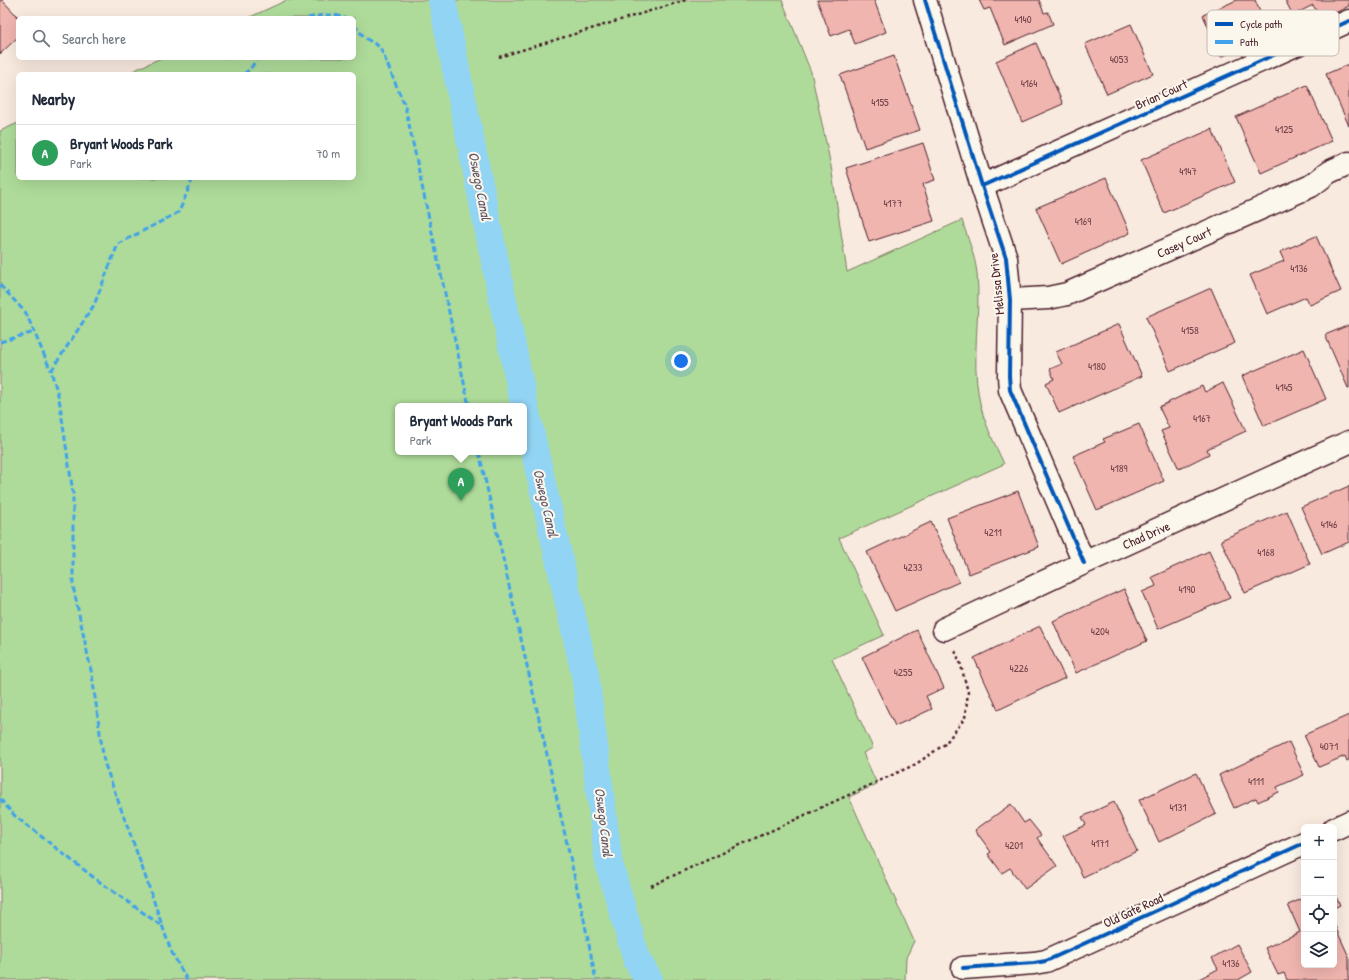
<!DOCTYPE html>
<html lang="en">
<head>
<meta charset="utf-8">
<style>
	body { margin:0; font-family:"Patrick Hand",sans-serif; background:#f2f2f3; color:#1f2937 }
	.controls { position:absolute; right:12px; bottom:12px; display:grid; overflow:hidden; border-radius:6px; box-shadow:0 4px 16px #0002 }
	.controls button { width:36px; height:36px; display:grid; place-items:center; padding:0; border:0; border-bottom:1px solid #e0e1e3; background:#fff; color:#1f2937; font:20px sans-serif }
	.you { position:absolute; left:681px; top:361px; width:14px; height:14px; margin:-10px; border:3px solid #fff; border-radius:50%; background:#1a73e8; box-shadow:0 0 0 6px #1a73e833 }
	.badge { display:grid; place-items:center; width:26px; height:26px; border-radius:50%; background:#c8321e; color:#fff; font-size:13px; font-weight:700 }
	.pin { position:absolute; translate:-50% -33px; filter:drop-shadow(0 1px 2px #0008) }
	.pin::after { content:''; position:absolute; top:21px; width:14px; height:12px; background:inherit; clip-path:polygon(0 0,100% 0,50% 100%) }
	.popup { position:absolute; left:395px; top:403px; width:132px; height:52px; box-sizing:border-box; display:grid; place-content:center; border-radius:6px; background:#fff; filter:drop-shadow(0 1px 3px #0005); font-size:13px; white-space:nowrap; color:#747a83 }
	.popup b { font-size:15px; color:#1f2937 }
	.popup::after { content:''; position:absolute; left:50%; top:100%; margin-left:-8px; border:8px solid transparent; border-top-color:#fff }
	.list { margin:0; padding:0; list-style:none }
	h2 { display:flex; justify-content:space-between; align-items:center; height:52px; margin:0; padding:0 16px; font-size:17px }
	h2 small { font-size:13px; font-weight:400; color:#747a83 }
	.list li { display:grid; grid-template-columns:26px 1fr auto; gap:12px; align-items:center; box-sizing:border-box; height:56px; padding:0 16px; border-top:1px solid #e0e1e3 }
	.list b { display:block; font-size:15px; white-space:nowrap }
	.list p { margin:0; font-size:13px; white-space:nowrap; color:#747a83 }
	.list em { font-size:13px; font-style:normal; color:#747a83 }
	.icon { flex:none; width:22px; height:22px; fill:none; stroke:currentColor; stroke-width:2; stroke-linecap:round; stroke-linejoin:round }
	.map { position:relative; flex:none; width:1349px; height:980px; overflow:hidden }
	.search { position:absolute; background:#fff; box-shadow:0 4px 16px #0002; left:16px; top:16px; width:340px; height:44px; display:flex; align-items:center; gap:10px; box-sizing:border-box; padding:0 14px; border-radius:6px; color:#747a83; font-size:15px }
	.panel { position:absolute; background:#fff; box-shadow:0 4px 16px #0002; left:16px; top:72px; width:340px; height:108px; border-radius:6px }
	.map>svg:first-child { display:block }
	.green { fill:#aedb9a; stroke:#7c7d62; fill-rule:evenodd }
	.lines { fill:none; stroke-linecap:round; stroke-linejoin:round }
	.canal { stroke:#92d4f3; stroke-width:28 }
	.building { fill:#f0b5af; stroke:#4a1f2b }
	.minor-casing { stroke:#4a1f2b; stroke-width:25 }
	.path { stroke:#4a1f2b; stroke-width:2.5; stroke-dasharray:3 3; stroke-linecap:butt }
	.minor { stroke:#fbf7ec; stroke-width:22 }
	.quiet { stroke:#40a2eb; stroke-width:3; stroke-dasharray:6 3; stroke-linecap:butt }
	.cycleway-casing { stroke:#fbf7ec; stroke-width:6 }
	.cycleway { stroke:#0057b8; stroke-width:4 }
	.labels { text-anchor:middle; stroke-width:4; stroke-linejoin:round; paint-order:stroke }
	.number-label { font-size:11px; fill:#74444c }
	.street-label { font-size:13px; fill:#4a1f2b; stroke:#fbf7ec }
	.water-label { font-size:14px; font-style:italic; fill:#605567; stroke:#fbf7ec }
	.key { fill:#fbf7ec; stroke:#c6b6b2; stroke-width:1 }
	.key-label { font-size:11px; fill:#4a1f2b }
</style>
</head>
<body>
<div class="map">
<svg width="1349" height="980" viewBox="0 0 1349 980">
	<rect width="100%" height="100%" fill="#f9eae0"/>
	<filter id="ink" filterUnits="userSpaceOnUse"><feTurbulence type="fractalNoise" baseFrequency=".025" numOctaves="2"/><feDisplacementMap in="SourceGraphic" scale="8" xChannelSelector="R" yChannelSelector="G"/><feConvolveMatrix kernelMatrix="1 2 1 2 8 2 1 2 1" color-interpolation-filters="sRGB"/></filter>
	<g filter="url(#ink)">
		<path class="green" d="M287,0H782L811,72L831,166L847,272L962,220C967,237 975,255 977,273C981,313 971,358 979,398C983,421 994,442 1004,464L839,538L884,635L832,659L873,748L863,753L877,784L849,797L914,941L906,958L905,980H0V131L18,123V178H354V74H126L161,58H354V18H248ZM398,406H524V452H398Z"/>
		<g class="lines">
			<path class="canal" d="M442,0L522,395L585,674L609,864L637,960L649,980"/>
		</g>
		<path class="building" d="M0,0H2L19,18L18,37L0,54Z
			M817,0H874L886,32L855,44L849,29L831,36Z
			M979,0H1039L1044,13L1048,12L1053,24L1005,45L990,8L984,10Z
			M1237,0H1255L1270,35L1221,57L1203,15Z
			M1285,0H1349V6L1321,20L1313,5L1293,15Z
			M1131,24L1153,74L1107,94L1085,44Z
			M1036,43L1063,104L1022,122L996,61Z
			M894,56L920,130L865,148L840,75Z
			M1349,64V126L1326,74Z
			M1307,85L1332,141L1261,173L1236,117Z
			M1212,129L1235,182L1164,213L1141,160Z
			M923,143L935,180L923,184L934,221L869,242L846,168Z
			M1106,178L1130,233L1061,264L1036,208Z
			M1316,236L1341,291L1310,305L1306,297L1267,314L1250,275L1284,261L1280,252Z
			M1211,288L1235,343L1170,371L1146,317Z
			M1119,324L1142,376L1059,413L1046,383L1054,379L1050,369L1062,364L1056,352Z
			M1349,325V388H1348L1325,335Z
			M1304,349L1326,399L1264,426L1242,376Z
			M1223,383L1246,431L1207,449L1209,454L1179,469L1161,431L1169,428L1159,407L1202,386L1205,392Z
			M1139,424L1164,481L1097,510L1073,456L1105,442L1103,439Z
			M1349,486V542L1322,554L1301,507Z
			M1018,491L1039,547L969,574L947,518Z
			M1287,511L1310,564L1245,593L1221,540Z
			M931,522L959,582L895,611L867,552Z
			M1209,551L1230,598L1158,629L1142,592L1156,586L1152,577Z
			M1124,589L1147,641L1076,673L1053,621Z
			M1040,626L1065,678L998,710L974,658Z
			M917,630L944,688L926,696L932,709L895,726L862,657Z
			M1349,715V760L1347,761L1345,756L1319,767L1304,735Z
			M1289,742L1304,775L1277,787L1279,792L1258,802L1256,798L1234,808L1219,775Z
			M1196,773L1216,814L1159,842L1139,800Z
			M1114,802L1137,851L1083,877L1063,836L1086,825L1082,817Z
			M1011,804L1024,823L1029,820L1041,835L1037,838L1057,866L1025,889L1010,868L1002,873L988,854L991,852L975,830Z
			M1334,893L1340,905L1334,908Z
			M1304,898V965H1334V924L1349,957V980H1287L1284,973L1278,975L1265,948L1300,932L1288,905Z
			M1237,944L1252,972L1238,980H1197L1218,969L1212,958Z"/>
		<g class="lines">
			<defs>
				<path id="minor" d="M925,0L982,186L1006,258L1010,300L1009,376L1010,390L1084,563
					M982,186L1349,21
					M1010,300L1048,298L1067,294L1311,186L1329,172L1349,163
					M944,629L1084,563L1349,442
					M1334,829L1349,822
					M963,968L1034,963L1046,961L1304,843"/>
			</defs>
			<use href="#minor" class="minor-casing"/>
			<path class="path" d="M499,57L686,0
				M651,886L916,764L945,744L965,718L968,692L960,662L955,651"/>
			<use href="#minor" class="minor"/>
			<path class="quiet" d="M308,18C321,15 333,13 345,18
				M354,25L365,38L380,47L405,106L469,406
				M244,74L250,69L258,58
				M0,285L26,313L51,371
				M0,342L34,332
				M479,452L583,915L596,980
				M0,799L15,816L97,880L162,926
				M187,980L171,951L141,864L104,762L92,675L73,586V493L59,398L51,371L94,305L118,244L179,212L193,178"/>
			<defs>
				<path id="cycleway" d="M925,0L982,186L1006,258L1010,300L1009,376L1010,390L1084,563
					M982,186L1349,21
					M963,968L1034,963L1046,961L1304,843"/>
			</defs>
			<use href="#cycleway" class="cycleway-casing"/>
			<use href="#cycleway" class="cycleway"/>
		</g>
	</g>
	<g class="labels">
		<g class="number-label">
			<text x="1023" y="23">4140</text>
			<text x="1119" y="63">4053</text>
			<text x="1029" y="87">4164</text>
			<text x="880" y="106">4155</text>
			<text x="1284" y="133">4125</text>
			<text x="1188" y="175">4147</text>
			<text x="893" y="207">4177</text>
			<text x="1083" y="225">4169</text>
			<text x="1299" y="272">4136</text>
			<text x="1190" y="334">4158</text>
			<text x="1097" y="370">4180</text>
			<text x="1284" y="391">4145</text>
			<text x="1202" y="422">4167</text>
			<text x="1119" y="472">4189</text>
			<text x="1329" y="528">4146</text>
			<text x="993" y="536">4211</text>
			<text x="1266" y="556">4168</text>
			<text x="913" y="571">4233</text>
			<text x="1187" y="593">4190</text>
			<text x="1100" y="635">4204</text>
			<text x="1019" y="672">4226</text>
			<text x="903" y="676">4255</text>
			<text x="1329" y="750">4071</text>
			<text x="1256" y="785">4111</text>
			<text x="1178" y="811">4131</text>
			<text x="1100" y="847">4171</text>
			<text x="1014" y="849">4201</text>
			<text x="1231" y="967">4136</text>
		</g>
		<g class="street-label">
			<text transform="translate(1161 94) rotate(-24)" y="5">Brian Court</text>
			<text transform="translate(1184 242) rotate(-24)" y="5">Casey Court</text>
			<text transform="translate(996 284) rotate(-96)" y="5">Melissa Drive</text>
			<text transform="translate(1146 535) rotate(-24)" y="5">Chad Drive</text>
			<text transform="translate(1133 910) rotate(-25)" y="5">Old Gate Road</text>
		</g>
		<g class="water-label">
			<text transform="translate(480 186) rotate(79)" y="5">Oswego Canal</text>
			<text transform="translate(546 503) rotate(77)" y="5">Oswego Canal</text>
			<text transform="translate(604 822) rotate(83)" y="5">Oswego Canal</text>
		</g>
	</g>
	<rect x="1207" y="10" width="132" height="46" rx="6" class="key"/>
	<rect x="1215" y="22" width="18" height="4" fill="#0057b8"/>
	<rect x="1215" y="40" width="18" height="4" fill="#40a2eb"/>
	<g class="key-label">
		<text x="1240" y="28">Cycle path</text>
		<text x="1240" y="46">Path</text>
	</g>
</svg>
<div class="controls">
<button>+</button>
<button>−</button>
<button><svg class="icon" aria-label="locate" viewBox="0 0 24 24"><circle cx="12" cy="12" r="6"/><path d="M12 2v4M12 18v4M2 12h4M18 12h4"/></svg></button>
<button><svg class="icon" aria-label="layers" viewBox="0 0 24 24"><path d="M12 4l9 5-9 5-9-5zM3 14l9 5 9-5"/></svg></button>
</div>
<div class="you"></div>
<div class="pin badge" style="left:461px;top:501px;background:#2e9e5b">A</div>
<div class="popup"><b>Bryant Woods Park</b>Park</div>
<div class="search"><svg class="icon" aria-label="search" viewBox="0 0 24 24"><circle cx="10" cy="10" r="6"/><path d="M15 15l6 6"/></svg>Search here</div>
<section class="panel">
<h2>Nearby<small></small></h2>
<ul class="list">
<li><span class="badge" style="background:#2e9e5b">A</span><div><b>Bryant Woods Park</b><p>Park</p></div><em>70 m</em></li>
</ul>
</section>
</div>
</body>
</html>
